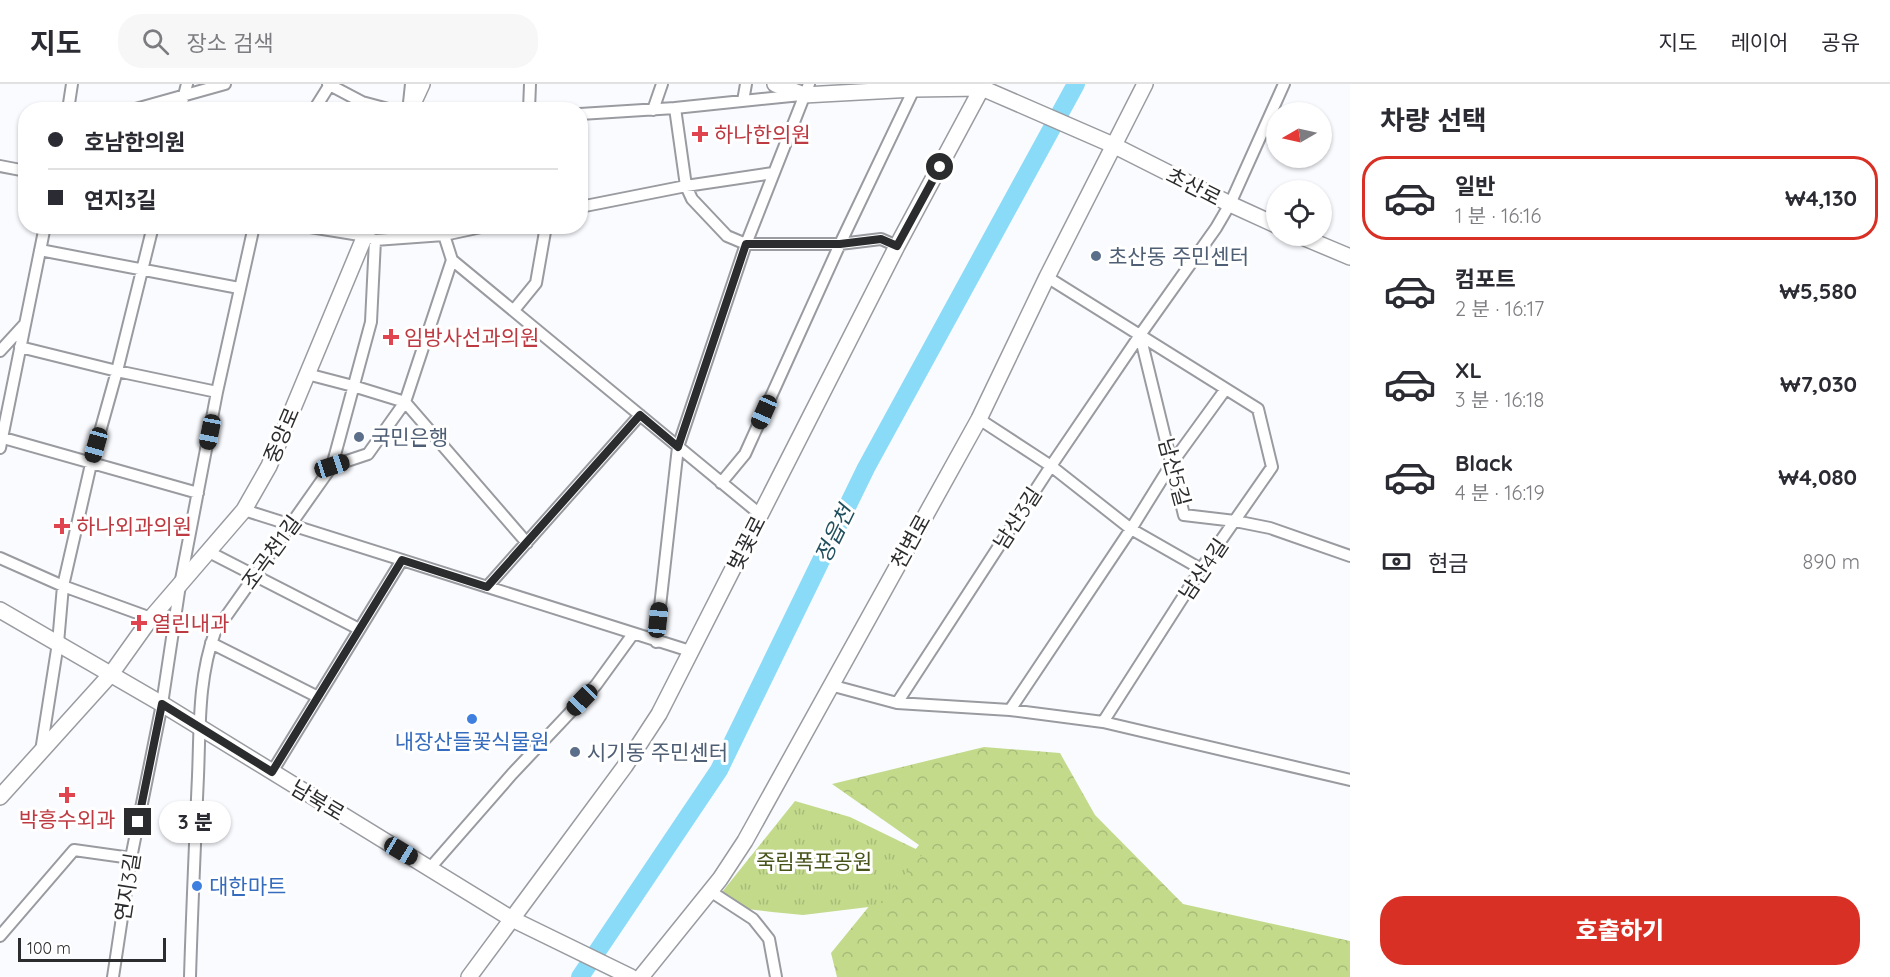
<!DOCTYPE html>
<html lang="ko">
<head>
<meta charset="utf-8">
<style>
  :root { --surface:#fff; --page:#f7f7f7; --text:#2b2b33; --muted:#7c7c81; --line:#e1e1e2; --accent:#d93025 }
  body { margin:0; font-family:Quicksand,"Noto Sans KR",sans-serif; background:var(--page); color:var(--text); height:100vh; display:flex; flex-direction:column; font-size:22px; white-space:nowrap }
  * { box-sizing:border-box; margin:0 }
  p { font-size:20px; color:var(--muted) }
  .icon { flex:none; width:33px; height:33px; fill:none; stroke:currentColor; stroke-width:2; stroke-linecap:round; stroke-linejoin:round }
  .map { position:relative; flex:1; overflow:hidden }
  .panel { display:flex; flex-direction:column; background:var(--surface); width:540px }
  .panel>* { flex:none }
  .top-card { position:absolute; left:18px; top:18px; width:570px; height:132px; border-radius:24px; box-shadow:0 2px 4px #0004; display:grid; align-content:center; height:132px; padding:0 30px; background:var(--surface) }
  .needle { width:39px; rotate:261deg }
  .fabs { position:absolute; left:1266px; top:18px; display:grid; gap:12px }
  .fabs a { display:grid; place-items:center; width:66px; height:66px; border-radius:50%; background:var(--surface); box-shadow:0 2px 4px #0004; font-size:30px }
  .scale { position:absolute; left:18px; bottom:15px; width:148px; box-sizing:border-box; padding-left:6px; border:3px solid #2b2c2e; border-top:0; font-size:16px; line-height:21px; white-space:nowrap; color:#2b2c2e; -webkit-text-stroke:4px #fff; paint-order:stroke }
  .end { position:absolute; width:27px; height:27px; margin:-14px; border:8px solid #2b2c2e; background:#fff; box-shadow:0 0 0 3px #fff }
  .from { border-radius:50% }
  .bubble { position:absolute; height:42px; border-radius:21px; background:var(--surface); box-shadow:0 2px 4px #0004; font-size:20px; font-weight:800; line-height:42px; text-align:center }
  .car { position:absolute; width:18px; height:36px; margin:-18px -9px; border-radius:8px; box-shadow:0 0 4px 2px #0007; background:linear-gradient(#222 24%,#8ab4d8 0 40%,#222 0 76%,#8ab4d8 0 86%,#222 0) }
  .top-card b { display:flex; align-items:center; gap:21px; height:57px; font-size:22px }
  .top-card b+b { border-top:2px solid var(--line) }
  .top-card i { width:15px; height:15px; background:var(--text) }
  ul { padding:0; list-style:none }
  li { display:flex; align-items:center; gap:18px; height:84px; margin:0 12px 9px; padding:0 18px; border:3px solid transparent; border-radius:24px }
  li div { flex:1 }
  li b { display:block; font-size:22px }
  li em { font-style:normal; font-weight:800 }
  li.active { border-color:var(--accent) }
  li>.icon { width:54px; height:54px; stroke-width:1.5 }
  h2 { padding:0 30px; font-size:27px; line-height:72px }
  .pay { display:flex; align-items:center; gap:15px; height:66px; padding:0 30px; font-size:22px }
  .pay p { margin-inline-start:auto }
  .action { display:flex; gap:12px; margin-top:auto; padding:12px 30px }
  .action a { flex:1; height:69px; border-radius:24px; background:var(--accent); color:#fff; font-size:24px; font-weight:800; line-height:69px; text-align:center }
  header { display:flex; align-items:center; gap:36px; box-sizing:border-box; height:84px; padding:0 30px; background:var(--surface); border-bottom:2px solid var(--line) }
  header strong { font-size:28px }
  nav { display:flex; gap:33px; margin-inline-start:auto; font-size:21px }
  .search { width:420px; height:54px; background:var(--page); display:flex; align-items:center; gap:15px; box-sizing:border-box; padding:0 21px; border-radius:24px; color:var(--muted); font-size:22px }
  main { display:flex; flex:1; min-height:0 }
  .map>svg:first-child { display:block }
</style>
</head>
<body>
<header>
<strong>지도</strong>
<div class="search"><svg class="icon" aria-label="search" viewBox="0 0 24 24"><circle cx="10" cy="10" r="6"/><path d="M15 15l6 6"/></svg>장소 검색</div>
<nav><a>지도</a><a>레이어</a><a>공유</a></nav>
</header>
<main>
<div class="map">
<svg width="1350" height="893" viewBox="0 0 1350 893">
  <defs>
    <pattern id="forest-crowns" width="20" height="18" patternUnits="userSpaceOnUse" patternTransform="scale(1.5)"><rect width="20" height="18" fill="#c3da8b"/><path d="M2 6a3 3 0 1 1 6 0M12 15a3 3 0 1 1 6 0" fill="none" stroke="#a8bb78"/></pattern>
    <pattern id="park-tufts" width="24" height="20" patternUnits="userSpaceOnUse" patternTransform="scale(1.5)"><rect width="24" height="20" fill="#c3da8b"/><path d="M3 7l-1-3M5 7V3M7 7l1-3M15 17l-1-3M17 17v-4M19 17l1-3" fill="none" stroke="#a8bb78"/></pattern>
  </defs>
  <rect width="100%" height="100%" fill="#fafbff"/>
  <path fill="url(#forest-crowns)" d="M984 663 1060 669 1095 731 1183 820 1350 857V893H837L831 869 919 761 832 700Z"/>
  <path fill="url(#park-tufts)" d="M795 717 850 733 924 769 877 822 803 831 772 828 747 825 722 808Z"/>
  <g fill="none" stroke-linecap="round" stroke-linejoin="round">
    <path stroke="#8adbf8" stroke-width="18" d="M580 893 719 686 866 384 1076 0"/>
    <g stroke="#999ba0" stroke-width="14">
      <path id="street" d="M328 0 362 18 392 26
        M743 17 746 0
        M409 19 411 0
        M675 24 686 102 692 115 727 152 746 160H840L881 155 897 162
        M68 26 72 0
        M132 26 225 0
        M180 26 187 0
        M314 26 329 2
        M529 26 530 0
        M653 26 662 0
        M580 30 675 24 801 11
        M0 82 26 87
        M580 123 686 102 773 89
        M304 142 366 152 375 156 444 151 486 142
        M444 151 452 176 761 431
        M40 166 239 204
        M1047 193 1258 325 1272 383 1201 485 1103 638
        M514 226 536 199 546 142
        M1140 251 1184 431 1235 437 1270 444 1350 472
        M20 263 117 287 217 308
        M0 267 24 241
        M307 290 353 302 405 318 527 459
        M979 335 1051 382 1131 445 1201 485
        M0 353 198 409
        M0 364 45 142
        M332 382 368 370 405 318 452 176
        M721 399 745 370 840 160 914 5
        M244 426 690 567
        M209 468 359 545
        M0 474 63 502 151 534
        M487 503 640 331
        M656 558 678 363 746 160 809 0
        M211 559 318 613
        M830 601 897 619 1010 626 1103 638 1350 696
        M897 619 1051 382 1140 251 1216 144 1230 120 1284 0
        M1010 626 1131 445 1172 379 1225 306
        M41 667 58 559 63 502 91 380 117 287 153 142
        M272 688 402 476
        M430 784 512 690 596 601 633 550
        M710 807 753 835 769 855 776 893
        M0 852 74 766 131 774
        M113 893 131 774 162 620 180 501 217 308 254 142
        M190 893C192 826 195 759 198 692 200 644 198 594 215 548L332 382 371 238 375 156"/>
    </g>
    <g stroke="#999ba0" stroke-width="18">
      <path id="secondary" d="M775 0 804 11 914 5 982 4 1113 61 1230 120 1276 141
        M410 26 422 0
        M1300 152 1350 173
        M0 526 162 620 512 835 631 893
        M0 713 111 590 151 534 244 426 269 382 369 142
        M469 893 625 682 659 630 897 162 984 0
        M641 893 720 795 745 757 979 335 1047 193 1145 0"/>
    </g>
    <use href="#street" stroke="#fff" stroke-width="10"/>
    <use href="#secondary" stroke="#fff" stroke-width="15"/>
  </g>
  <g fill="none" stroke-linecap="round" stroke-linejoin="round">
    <path stroke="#2b2c2e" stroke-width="8" d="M138 738 162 620 272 688 402 476 487 503 640 331 678 363 746 160H840L881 155 897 162 940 83"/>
  </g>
  <g fill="#e0444e" stroke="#fff" stroke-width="2">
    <path d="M697 41h6v6h6v6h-6v6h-6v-6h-6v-6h6z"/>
    <path d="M388 244h6v6h6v6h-6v6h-6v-6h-6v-6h6z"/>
    <path d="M59 433h6v6h6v6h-6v6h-6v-6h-6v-6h6z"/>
    <path d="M136 530h6v6h6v6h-6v6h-6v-6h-6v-6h6z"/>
    <path d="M64 702h6v6h6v6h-6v6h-6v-6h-6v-6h6z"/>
  </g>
  <g fill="#5c6f8a" stroke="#fff" stroke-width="2">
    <circle cx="1096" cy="172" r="6"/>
    <circle cx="359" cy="353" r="6"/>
    <circle cx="575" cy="668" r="6"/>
  </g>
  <g fill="#3f7fe0" stroke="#fff" stroke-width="2">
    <circle cx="472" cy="635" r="6"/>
    <circle cx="197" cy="802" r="6"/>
  </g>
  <g text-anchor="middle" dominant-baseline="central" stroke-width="6" stroke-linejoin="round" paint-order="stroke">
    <g font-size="21" fill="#be3a42" stroke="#fff" text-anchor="start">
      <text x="714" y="50">하나한의원</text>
      <text x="404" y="253">임방사선과의원</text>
      <text x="76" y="442">하나외과의원</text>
      <text x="152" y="539">열린내과</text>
      <text x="67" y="735" text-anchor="middle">박흥수외과</text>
    </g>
    <g font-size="21" fill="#2b2c2e" stroke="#fff">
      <text transform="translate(1194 102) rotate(27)">초산로</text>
      <text transform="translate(281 351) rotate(-67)">중앙로</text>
      <text transform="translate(1175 388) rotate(75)">남산5길</text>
      <text transform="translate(1017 434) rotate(-57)">남산3길</text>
      <text transform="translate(910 457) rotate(-61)">천변로</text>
      <text transform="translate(746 459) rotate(-63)">벚꽃로</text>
      <text transform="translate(271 468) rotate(-54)">조곡천1길</text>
      <text transform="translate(1203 485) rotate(-56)">남산4길</text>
      <text transform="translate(318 716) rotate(31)">남북로</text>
      <text transform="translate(127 803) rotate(-81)">연지3길</text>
    </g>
    <g font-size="21" fill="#4e5e75" stroke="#fff" text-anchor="start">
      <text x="1108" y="172">초산동 주민센터</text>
      <text x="371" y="353">국민은행</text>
      <text x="587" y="668">시기동 주민센터</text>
    </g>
    <g font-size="21" fill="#366cbe" stroke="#fff">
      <text x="472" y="657">내장산들꽃식물원</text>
      <text x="209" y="802" text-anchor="start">대한마트</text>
    </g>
    <g font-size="21" fill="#465419" stroke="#fff">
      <text x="814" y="777">죽림폭포공원</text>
    </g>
    <g font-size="22" font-style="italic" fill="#204f5e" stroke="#fff">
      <text transform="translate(834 450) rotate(-64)">정읍천</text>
    </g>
  </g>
</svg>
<div class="fabs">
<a><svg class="needle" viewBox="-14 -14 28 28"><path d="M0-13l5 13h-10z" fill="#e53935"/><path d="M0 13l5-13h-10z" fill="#7c7c81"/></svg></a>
<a><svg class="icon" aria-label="locate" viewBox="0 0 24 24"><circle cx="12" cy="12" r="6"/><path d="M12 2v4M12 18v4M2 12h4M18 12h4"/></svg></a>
</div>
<div class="scale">100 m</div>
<i class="end from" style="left:940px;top:83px"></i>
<i class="end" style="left:138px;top:738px"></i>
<div class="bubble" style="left:159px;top:717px;width:72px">3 분</div>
<i class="car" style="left:764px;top:328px;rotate:204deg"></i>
<i class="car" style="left:210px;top:348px;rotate:191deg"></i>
<i class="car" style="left:96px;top:361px;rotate:196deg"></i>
<i class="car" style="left:332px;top:382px;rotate:72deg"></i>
<i class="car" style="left:658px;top:536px;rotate:6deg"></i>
<i class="car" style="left:582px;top:616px;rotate:224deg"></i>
<i class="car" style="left:401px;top:767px;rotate:121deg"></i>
<div class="top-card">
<b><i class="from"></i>호남한의원</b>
<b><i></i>연지3길</b>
</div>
</div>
<section class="panel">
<h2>차량 선택</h2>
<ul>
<li class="active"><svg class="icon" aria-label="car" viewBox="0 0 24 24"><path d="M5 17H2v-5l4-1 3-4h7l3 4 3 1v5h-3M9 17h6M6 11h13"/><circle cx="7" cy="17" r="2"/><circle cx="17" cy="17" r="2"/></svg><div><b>일반</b><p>1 분 · 16:16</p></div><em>₩4,130</em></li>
<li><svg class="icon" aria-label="car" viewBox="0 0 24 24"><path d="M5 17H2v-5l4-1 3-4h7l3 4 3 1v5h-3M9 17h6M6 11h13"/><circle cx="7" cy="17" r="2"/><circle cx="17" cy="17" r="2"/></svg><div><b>컴포트</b><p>2 분 · 16:17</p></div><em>₩5,580</em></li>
<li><svg class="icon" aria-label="car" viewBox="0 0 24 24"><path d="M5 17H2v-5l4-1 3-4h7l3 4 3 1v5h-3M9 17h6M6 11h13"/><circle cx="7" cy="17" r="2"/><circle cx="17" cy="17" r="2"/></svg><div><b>XL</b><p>3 분 · 16:18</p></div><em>₩7,030</em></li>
<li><svg class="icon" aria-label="car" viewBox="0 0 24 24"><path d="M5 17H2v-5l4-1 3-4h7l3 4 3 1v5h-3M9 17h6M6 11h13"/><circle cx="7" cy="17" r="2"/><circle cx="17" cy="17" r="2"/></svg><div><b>Black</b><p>4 분 · 16:19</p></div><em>₩4,080</em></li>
</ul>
<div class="pay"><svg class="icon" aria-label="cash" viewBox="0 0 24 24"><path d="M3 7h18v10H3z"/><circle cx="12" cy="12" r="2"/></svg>현금<p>890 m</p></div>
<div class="action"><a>호출하기</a></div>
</section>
</main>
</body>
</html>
